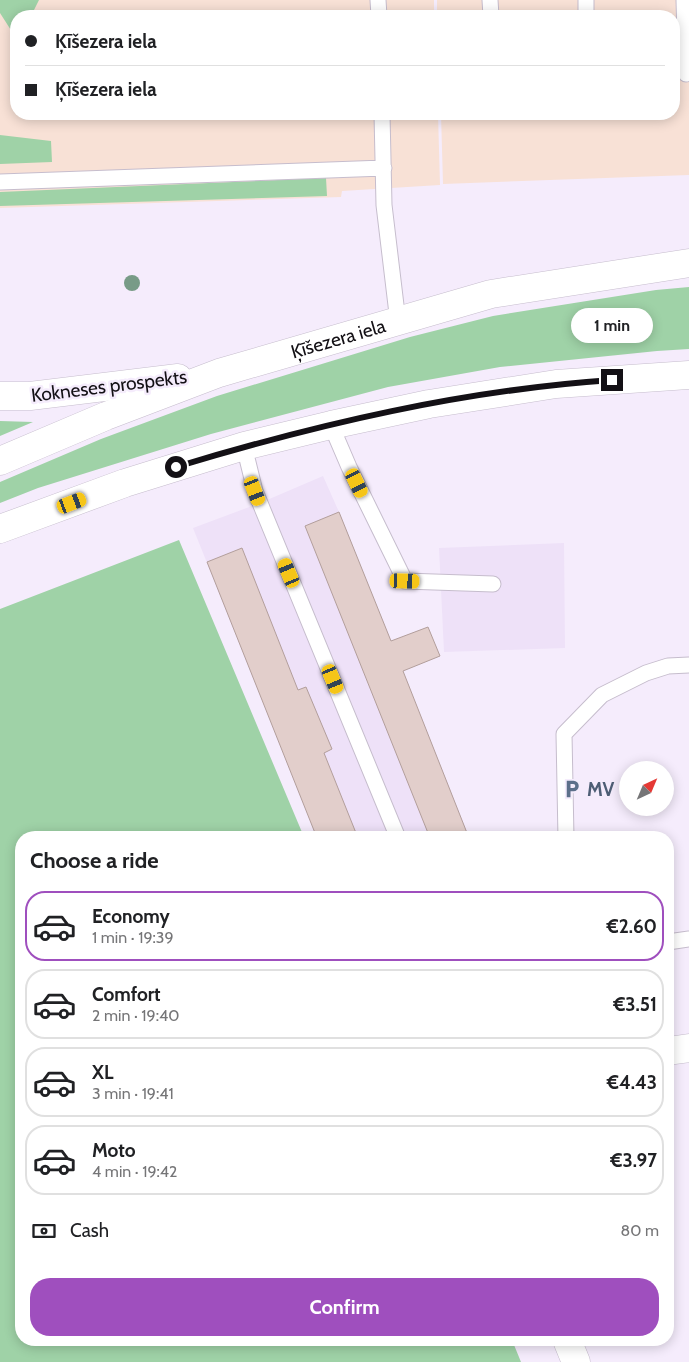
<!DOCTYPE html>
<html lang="en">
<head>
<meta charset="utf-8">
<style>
  :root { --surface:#fff; --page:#f2f2f2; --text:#202124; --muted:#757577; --line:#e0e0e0; --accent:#9f4fbe }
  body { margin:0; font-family:Cabin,sans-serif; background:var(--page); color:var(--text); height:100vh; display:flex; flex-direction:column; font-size:19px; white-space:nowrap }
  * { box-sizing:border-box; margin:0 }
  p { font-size:16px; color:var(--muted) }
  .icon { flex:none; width:28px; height:28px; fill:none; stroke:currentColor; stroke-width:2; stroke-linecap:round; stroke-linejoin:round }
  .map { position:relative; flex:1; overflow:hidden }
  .drawer { position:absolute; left:15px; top:831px; width:659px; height:515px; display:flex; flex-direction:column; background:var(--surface); border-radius:20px; box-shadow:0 2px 12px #0003 }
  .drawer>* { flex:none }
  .hud { position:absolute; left:10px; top:10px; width:670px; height:110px; border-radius:20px; box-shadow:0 2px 12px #0003; display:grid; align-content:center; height:110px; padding:0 15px; background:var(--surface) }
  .needle { width:32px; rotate:44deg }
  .fabs { position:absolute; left:619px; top:761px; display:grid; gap:10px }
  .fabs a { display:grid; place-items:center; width:55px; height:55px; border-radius:50%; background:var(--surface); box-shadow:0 2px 12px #0003; font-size:25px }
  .end { position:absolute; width:22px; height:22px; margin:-11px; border:6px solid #131015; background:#fff; box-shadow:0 0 0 2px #fff }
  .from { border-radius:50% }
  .bubble { position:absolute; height:35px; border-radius:18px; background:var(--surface); box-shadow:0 2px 12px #0003; font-size:16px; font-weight:700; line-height:35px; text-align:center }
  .car { position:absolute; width:15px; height:30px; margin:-15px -8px; border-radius:6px; box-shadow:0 0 4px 1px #0007; background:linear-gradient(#f5c518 24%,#345 0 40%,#f5c518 0 76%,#345 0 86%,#f5c518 0) }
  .hud b { display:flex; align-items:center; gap:18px; height:48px; font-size:19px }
  .hud b+b { border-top:1px solid var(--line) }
  .hud i { width:12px; height:12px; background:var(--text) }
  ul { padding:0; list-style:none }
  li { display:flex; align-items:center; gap:15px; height:70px; margin:0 10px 8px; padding:0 5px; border:2px solid var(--line); border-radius:20px }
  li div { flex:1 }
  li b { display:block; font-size:19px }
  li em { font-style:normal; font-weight:700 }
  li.active { border-color:var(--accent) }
  li>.icon { width:45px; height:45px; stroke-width:1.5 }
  h2 { padding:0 15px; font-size:22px; line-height:60px }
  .pay { display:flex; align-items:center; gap:12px; height:55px; padding:0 15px; font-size:19px }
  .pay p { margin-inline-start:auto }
  .cta { display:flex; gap:10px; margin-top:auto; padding:10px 15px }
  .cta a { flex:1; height:58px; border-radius:20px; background:var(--accent); color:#fff; font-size:20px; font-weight:700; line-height:58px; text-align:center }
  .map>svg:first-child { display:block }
</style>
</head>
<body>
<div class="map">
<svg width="689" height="1362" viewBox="0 0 689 1362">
  <rect width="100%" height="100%" fill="#f5ecfc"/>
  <path fill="#f8e1d6" d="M0 0H434V16H16V114H438L440 185 342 191 341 197 0 208Z
    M437 0H689V175L443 184 441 114H674V16H437Z"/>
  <path fill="#eee1f8" d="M323 476 339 512 469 837H317L193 528 260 503Z
    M564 543 565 648 444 652 439 548Z"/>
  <path fill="#9fd2a7" d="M0 0H39L31 16H16V38L0 13Z
    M0 135 51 141 52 162 0 164Z
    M326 178 327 196 0 206V192Z
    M689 287V349L657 351 500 367 388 387 211 434 38 488 0 503V482L101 439 217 396 410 337 493 316 656 290Z
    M0 421 33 422 0 436Z
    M179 540 304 837 21 838V1340H512L521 1362H0V609Z"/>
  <path fill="#e2cecb" stroke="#b29e9b" d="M339 512 391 641 428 627 440 656 403 671 469 838H430L305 526Z
    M242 548 298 690 306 687 332 749 324 753 358 838H317L207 562Z"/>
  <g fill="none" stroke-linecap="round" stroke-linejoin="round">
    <g stroke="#c6bdcd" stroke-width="17">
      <path id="lane" d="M378 0 379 16
        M490 0 491 16
        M586 0V16
        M684 0 686 74
        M382 114 384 205 398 322
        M0 182 384 168
        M331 425 349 467 405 581 493 584
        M244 446 255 491 260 503 398 838
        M566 838 564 734 602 695 646 673 668 666 689 665
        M668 942 689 939"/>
    </g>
    <g stroke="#c6bdcd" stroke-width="29">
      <path id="street" d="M668 1051 689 1048
        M567 1340 576 1362"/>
    </g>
    <g stroke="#c6bdcd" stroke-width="29">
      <g id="secondary">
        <path d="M0 396H30L178 378"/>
        <path id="s1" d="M0 461 106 416 219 373 491 294 689 263"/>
        <path d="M0 529 125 483 244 446 331 425 429 404 556 384 689 375"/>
      </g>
    </g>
    <use href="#lane" stroke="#fff" stroke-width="15"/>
    <use href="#street" stroke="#fff" stroke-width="28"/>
    <use href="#secondary" stroke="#fff" stroke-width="28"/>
  </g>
  <circle fill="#789b87" cx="132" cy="283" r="8"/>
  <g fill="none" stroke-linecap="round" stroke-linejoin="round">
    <path stroke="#131015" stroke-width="6" d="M176 467C318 424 464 390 612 380"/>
  </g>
  <defs>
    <g id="parking-bare" transform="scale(1.5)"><path d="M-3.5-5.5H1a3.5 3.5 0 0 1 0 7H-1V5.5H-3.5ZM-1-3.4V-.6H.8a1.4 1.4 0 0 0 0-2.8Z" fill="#5c6f8a" stroke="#f5ecfc" stroke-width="2.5" paint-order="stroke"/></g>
  </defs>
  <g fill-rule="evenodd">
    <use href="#parking-bare" x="572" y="789"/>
  </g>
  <g text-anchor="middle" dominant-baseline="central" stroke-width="5" stroke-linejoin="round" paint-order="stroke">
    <g font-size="19" fill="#131015" stroke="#f5ecfc">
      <text stroke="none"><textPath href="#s1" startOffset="360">Ķīšezera iela</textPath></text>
      <text transform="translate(109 386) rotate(-7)">Kokneses prospekts</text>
    </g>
    <g font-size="19" font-weight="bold" fill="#4e5e75" stroke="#f5ecfc" text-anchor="start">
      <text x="587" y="789">MV</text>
    </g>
  </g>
</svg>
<div class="fabs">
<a><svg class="needle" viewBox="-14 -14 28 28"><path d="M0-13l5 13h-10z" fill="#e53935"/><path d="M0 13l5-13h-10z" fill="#757577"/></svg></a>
</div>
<i class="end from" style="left:176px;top:467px"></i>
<i class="end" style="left:612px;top:380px"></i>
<div class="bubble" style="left:571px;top:308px;width:82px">1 min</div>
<i class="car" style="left:357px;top:483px;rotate:154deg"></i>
<i class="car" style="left:255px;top:491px;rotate:159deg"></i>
<i class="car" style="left:72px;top:503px;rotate:69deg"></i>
<i class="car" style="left:289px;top:573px;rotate:337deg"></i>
<i class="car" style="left:405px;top:581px;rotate:92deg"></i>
<i class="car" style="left:333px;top:679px;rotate:157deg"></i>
<div class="hud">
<b><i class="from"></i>Ķīšezera iela</b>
<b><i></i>Ķīšezera iela</b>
</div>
<section class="drawer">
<h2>Choose a ride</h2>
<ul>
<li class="active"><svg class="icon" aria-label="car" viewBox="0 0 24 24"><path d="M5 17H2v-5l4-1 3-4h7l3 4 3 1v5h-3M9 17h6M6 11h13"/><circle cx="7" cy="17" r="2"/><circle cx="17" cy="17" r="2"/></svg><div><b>Economy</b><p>1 min · 19:39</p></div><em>€2.60</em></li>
<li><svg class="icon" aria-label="car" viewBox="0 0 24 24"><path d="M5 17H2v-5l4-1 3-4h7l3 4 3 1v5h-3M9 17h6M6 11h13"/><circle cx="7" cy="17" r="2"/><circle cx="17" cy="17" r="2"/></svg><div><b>Comfort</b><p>2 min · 19:40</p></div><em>€3.51</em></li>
<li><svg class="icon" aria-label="car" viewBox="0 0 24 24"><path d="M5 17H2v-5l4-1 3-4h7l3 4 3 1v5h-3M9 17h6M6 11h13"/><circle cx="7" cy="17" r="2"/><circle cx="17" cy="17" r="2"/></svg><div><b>XL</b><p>3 min · 19:41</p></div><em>€4.43</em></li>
<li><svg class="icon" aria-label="car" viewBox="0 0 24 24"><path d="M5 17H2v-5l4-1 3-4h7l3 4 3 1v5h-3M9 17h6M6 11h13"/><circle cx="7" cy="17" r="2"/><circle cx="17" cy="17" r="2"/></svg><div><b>Moto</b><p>4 min · 19:42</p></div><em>€3.97</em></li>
</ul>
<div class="pay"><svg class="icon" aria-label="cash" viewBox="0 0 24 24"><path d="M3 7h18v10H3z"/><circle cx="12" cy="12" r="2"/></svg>Cash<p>80 m</p></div>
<div class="cta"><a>Confirm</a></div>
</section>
</div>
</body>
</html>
